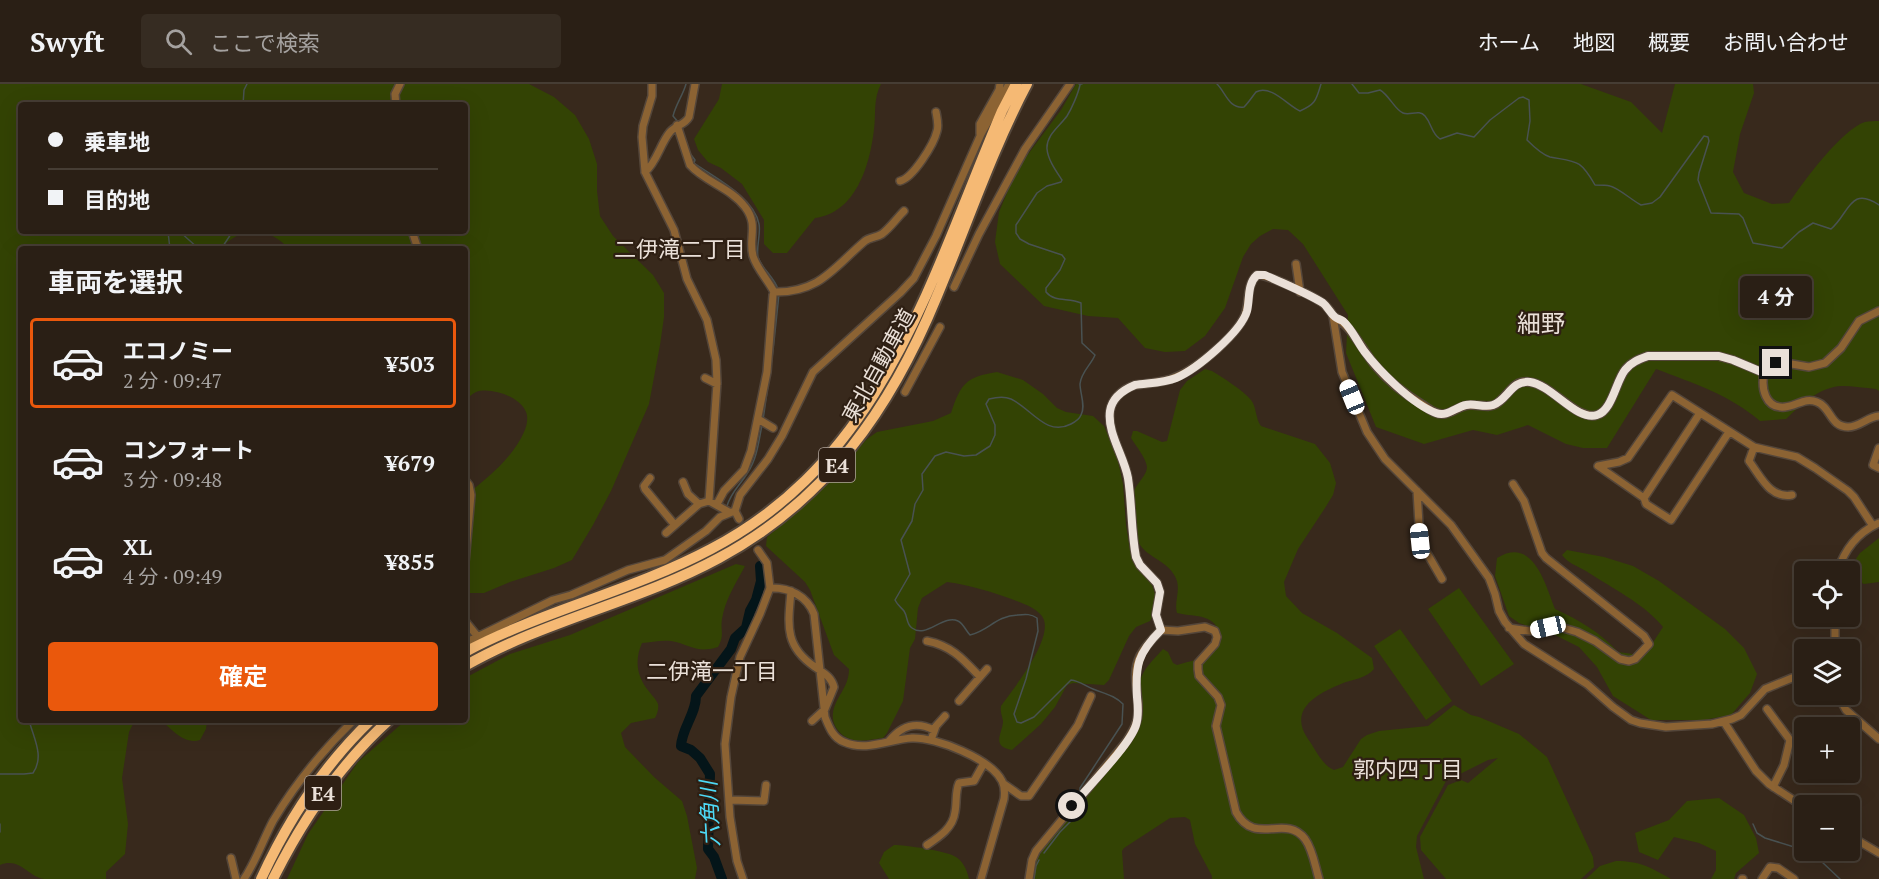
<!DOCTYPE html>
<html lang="ja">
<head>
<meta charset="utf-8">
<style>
  :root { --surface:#2a1f15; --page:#362c22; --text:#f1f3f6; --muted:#a5a2a0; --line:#463d34; --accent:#ea580c }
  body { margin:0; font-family:"PT Serif","Noto Sans JP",serif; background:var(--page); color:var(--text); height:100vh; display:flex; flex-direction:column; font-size:22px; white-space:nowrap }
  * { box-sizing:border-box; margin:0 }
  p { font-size:20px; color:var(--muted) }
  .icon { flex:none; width:33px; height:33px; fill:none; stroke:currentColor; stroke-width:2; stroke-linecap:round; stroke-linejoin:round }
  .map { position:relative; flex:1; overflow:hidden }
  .details { position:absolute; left:18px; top:162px; width:450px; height:477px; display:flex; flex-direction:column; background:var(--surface); border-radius:6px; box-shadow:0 6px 24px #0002,0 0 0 2px var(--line) }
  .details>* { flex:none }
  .top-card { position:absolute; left:18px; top:18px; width:450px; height:132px; border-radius:6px; box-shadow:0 6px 24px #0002,0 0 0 2px var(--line); display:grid; align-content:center; height:132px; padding:0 30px; background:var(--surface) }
  .buttons { position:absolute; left:1794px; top:477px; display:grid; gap:12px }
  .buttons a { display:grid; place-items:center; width:66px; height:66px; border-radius:6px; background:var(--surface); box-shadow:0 6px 24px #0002,0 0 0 2px var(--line); font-size:30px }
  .end { position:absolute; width:27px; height:27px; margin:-14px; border:8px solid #eae0d8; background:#111; box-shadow:0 0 0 3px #111 }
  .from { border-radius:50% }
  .bubble { position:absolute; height:42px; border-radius:6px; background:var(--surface); box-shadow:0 6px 24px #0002,0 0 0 2px var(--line); font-size:20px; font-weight:700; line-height:42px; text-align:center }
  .car { position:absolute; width:18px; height:36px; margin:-18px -9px; border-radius:8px; box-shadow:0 0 4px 2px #0007; background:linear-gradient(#fff 24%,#345 0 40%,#fff 0 76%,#345 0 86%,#fff 0) }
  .top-card b { display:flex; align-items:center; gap:21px; height:57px; font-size:22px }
  .top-card b+b { border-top:2px solid var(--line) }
  .top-card i { width:15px; height:15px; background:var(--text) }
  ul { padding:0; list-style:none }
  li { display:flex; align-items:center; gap:18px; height:90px; margin:0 12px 9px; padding:0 18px; border:3px solid transparent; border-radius:6px }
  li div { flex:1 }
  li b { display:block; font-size:22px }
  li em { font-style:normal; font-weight:700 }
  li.on { border-color:var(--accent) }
  li>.icon { width:54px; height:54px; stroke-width:1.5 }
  h2 { padding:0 30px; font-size:27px; line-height:72px }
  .button { display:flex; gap:12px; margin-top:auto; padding:12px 30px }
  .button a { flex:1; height:69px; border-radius:6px; background:var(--accent); color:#fff; font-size:24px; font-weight:700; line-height:69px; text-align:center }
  header { display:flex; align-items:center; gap:36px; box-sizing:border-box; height:84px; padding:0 30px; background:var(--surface); border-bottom:2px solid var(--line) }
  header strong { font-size:28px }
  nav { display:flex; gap:33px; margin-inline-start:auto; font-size:21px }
  .search { width:420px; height:54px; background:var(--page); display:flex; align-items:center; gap:15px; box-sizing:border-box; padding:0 21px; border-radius:6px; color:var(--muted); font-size:22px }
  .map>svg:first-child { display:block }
</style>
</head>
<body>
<header>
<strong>Swyft</strong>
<div class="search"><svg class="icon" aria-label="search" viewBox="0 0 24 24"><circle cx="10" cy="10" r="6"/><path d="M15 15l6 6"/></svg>ここで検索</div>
<nav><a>ホーム</a><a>地図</a><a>概要</a><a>お問い合わせ</a></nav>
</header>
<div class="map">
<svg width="1879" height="795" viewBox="0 0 1879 795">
  <rect width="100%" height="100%" fill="#38291c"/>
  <path fill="#334304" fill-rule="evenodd" d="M0 0H529L554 13 575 31 589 55 597 80V107L600 132 613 152 653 191 664 209V233L660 261 649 320 611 407 593 441 572 476 554 484 510 498 484 509H465V412C487 394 512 375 524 348 527 342 529 332 525 326 518 312 490 303 476 308 472 310 468 314 465 316V165H289C277 151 257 143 239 151 232 154 225 160 219 165H21V636H135L129 648 122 694 128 740 125 770 106 788V795C86 795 64 795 44 795 28 793 20 773 0 781ZM21 21H465V147H21Z
    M722 0H881C873 15 876 30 874 45 870 81 856 129 815 134L787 169H773L764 160V136L742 100 721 84 708 78 698 66 694 55 719 15Z
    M1076 0H1581L1631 18 1662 49 1675 0H1753L1754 9 1740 50 1733 88 1744 109 1772 120 1789 119C1803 98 1842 45 1865 38 1869 37 1875 37 1879 37V307L1876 305C1865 304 1853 302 1842 302 1819 303 1802 320 1786 335L1760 337C1730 311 1693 299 1656 285L1607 364H1583L1566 360 1528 341 1497 351 1473 346 1424 360 1376 343 1346 269 1348 231 1303 160 1288 146 1273 145 1260 152 1251 160 1243 173 1225 224 1205 252 1185 267 1165 268 1145 264 1118 234 1088 232 1044 222 1000 180 995 158 999 128 1017 85 1061 26Z
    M1205 285 1212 287C1223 294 1243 306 1251 316 1257 324 1255 334 1261 342L1315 360 1330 379 1336 399 1333 411 1325 424 1298 465 1284 498 1286 512 1302 529 1337 549 1372 574 1374 585C1366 595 1352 595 1341 600 1316 610 1288 626 1308 655 1316 666 1322 681 1334 686L1343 683 1361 655 1367 651 1379 647 1428 642 1454 621 1471 631 1479 633 1519 650 1547 673 1593 773 1594 783 1581 795H1446L1421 766 1420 753 1448 701 1461 696 1468 699 1498 674 1488 676 1446 697 1417 752 1416 763 1424 795H1212V792L1195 760 1190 736 1185 733 1170 734 1124 764 1122 767 1124 795H1032C1034 756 1107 692 1132 656 1139 646 1143 634 1142 621 1142 614 1139 606 1140 599 1141 587 1155 574 1163 565L1168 568 1173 579 1177 581C1196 575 1214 575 1222 554 1214 528 1198 534 1177 529 1174 519 1180 508 1177 497 1170 475 1142 474 1137 454 1134 444 1131 416 1134 407 1137 399 1147 391 1147 383 1146 374 1136 362 1131 354L1133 347H1137L1162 358 1167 357 1180 306 1187 297Z
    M997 288 1023 296 1043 310 1057 324 1066 328 1093 332 1104 342 1117 372 1123 400 1126 441 1131 472 1140 487 1152 501 1155 510 1153 532 1150 537 1136 543 1129 552 1109 596 1104 601 1073 599 1067 601 1055 623 1041 640 1012 666C990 662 1003 649 1003 637 1002 631 1000 628 1001 622 1014 604 1051 558 1044 536 1040 525 1024 520 1014 516 992 508 970 501 947 498L922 514 918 524 915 555 910 564 903 617 887 649 883 654C874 655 863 658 854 656 842 654 831 642 833 629 835 613 849 604 849 585L834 571 810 506 805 498 766 462 767 453 799 427 838 388 867 355 877 348 933 337 951 329C961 299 966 293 997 288Z
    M1879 454V498L1864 500 1851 493V482L1860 469Z
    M1567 466 1604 473 1633 482 1659 497 1725 545 1744 564 1757 590 1750 609 1731 631 1703 636H1651L1613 612 1597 583 1579 563 1555 551 1544 543H1531L1519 539 1509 532 1495 492 1497 474C1533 452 1545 499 1555 525 1579 536 1600 548 1618 568L1640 571 1650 563 1663 543C1645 520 1610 503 1586 487 1577 482 1568 479 1562 471Z
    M736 480 745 482C736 499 725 516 722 535 720 547 725 550 718 563 698 569 694 563 676 558 666 555 652 558 642 559 635 575 636 590 647 605 650 609 656 615 658 620 659 625 657 630 655 634L631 639 621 649 625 663 654 693 682 717 687 732 697 784 695 795H287L308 750 358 678 406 636H465V594L510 570 570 551Z
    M1459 504 1514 580 1481 602 1428 525Z
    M1400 545 1452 617 1426 636 1374 562Z
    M160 636H207L206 645 200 656C184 661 172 645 160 636Z
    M1719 714 1744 731 1756 754 1759 769 1736 789 1734 795H1711L1716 786V767L1699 759 1674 753 1658 776 1639 768 1635 749 1669 736 1687 717Z
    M894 761C905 761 946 767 954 772 963 776 967 786 969 795H889L879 779 884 768Z
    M1616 777C1640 777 1650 783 1671 795H1586L1600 782Z"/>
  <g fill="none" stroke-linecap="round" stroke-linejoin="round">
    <path stroke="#495252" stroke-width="1.5" d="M1079 0H1082
      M1217 0C1226 9 1229 25 1244 23 1249 18 1252 13 1256 8 1271 0 1288 22 1300 27 1316 20 1316 16 1321 0
      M1352 0 1359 9H1368L1380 6C1389 11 1395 26 1403 29 1410 32 1419 25 1425 32 1432 40 1431 49 1440 55L1457 49 1474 53 1490 36 1519 14 1523 13 1529 16 1530 37 1527 56C1532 61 1543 71 1550 73 1577 78 1580 75 1595 101 1600 101 1606 101 1610 102 1617 103 1633 117 1641 121L1652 119 1660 113 1704 52 1708 53 1709 57 1699 89 1698 96 1711 129 1739 130 1743 134 1753 159 1782 164 1799 148 1813 139 1831 145C1849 130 1850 101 1879 121
      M1080 1C1078 10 1072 24 1067 32 1060 42 1046 51 1047 65 1048 76 1056 87 1062 96L1061 98 1047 102 1037 109 1016 141V149L1020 155 1029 160 1062 171 1065 175 1060 186 1046 204V208C1055 219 1069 213 1081 219L1082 259 1095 271C1091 281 1081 288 1080 300 1080 309 1086 323 1081 331 1079 336 1075 338 1071 340 1046 353 1032 325 1011 315 1004 312 997 313 989 315L986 320 995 341V351L990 362 976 371 964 372 946 368 935 372 922 390 923 406 915 420 912 437 901 456 910 490 895 516C898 522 901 523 904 527 908 533 906 540 912 544 926 555 943 530 958 537 963 539 966 547 970 551 990 546 995 532 1018 531 1026 530 1031 530 1037 534L1038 547 1026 595 1014 630 1017 638 1021 639 1034 633 1071 596C1080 597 1085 602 1093 605 1105 610 1114 611 1123 620L1122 640 1080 704V709
      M243 21 244 6 247 0
      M679 39 673 32C676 20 683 11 686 0
      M682 43 684 53
      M689 68 695 76 694 79C715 94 754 113 759 140 761 150 756 163 758 173 762 185 774 193 778 205
      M179 147 199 165
      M170 165 168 148 173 147
      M221 165 233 147
      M763 336 773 267 779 210
      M727 422C731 408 741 400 748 388 757 375 759 356 762 341
      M0 690H24L33 689C45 672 33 653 29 636
      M0 740V748
      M1753 740 1757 749 1765 754 1807 767 1821 777 1840 795
      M1044 769 1060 748 1081 727 1084 715
      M1034 795 1036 782 1039 776"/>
    <path stroke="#041519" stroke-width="10" d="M722 795 714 773 708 765 710 690 700 674 691 666 681 662C682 644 696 630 696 612L731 565 735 554 746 544 750 527 756 516 761 497 760 482"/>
    <g stroke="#54463a" stroke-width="10">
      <path id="minor" d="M652 0V12L643 42 642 53 645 88 674 146 687 195 707 236 716 276 717 299 709 417 729 428
        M396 21 395 10 400 0
        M677 41 690 81C705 98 731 104 745 123 759 141 748 154 753 172 757 185 768 196 774 208L773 211 767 288 751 367 744 386 724 407 717 420
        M980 50V40L999 6 1000 0
        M645 88C657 78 660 60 670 48 676 41 685 41 689 33L695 0
        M900 97C913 94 934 60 937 47 939 41 937 34 936 28
        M412 147 418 165
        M1296 180 1300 208
        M954 203 979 150 1025 65 1070 0
        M774 208C820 209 834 183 865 157 870 153 876 154 882 150 890 144 897 134 904 127
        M1879 227 1859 237 1841 264 1825 279 1809 283 1780 278 1771 282 1764 289C1761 304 1765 325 1785 323 1797 322 1805 313 1817 318 1831 323 1830 343 1848 343 1860 343 1867 333 1879 332
        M1333 232C1352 242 1361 264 1374 280 1387 296 1406 311 1423 321 1429 325 1436 331 1444 330 1453 329 1460 321 1470 321 1479 320 1488 325 1496 320 1509 312 1512 296 1529 298 1552 300 1576 337 1597 331 1612 327 1616 297 1625 286 1631 278 1640 275 1648 272H1718L1733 276 1764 289
        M705 294 717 300
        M905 308 940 243
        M758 335 773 344
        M1729 348 1671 436 1646 420 1644 414 1598 382 1619 378 1628 374 1672 311 1754 363 1797 373 1815 384 1848 407 1854 413 1873 442
        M1754 363 1749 377C1761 393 1770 415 1792 411
        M1879 364 1873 381 1879 384
        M650 394 644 402 645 405 674 440
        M465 396 469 401 471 411 465 478
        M683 398 688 410 699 420
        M1417 407 1420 457 1442 495
        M1644 414 1700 329
        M739 435 735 427 740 411 768 375 782 352 813 288 900 209 914 194 936 152 981 50 1009 0
        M666 449 699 420 709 417
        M1837 488C1845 465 1857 449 1879 439
        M770 504C789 503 807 512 814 530L825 633C829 643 833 654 844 658 866 668 890 655 912 654 936 653 991 675 1002 697 1005 703 1005 708 1004 715L981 795
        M791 507C788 541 784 562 815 583 823 589 831 592 834 603L825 625 812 637
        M465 537 478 553
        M1509 544 1530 547 1548 543H1560L1577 548 1595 557 1620 575 1629 577 1635 575 1649 560 1644 552 1546 474 1542 469 1524 417 1513 400
        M1161 546 1178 547 1205 543 1215 547 1217 553 1215 560 1198 579V585L1199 592 1218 613 1221 621 1216 642 1236 728C1255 763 1285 729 1305 755 1313 766 1315 782 1319 795
        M927 557C952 562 963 575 980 593
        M465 559 553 516 571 511 628 486 665 476 706 447 720 433 732 428
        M1835 566V532
        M1837 610 1846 626 1879 655
        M959 617 987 585
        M1767 625 1790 656 1784 681 1773 703
        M1724 638 1756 687 1769 700 1804 723
        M931 656 936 642 945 632
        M889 657C902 641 916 637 934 646
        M1004 700 1021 712H1029L1078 641 1091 612
        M730 716 764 717 766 701
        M1850 752 1879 769
        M927 761C939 753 953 744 955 728 957 718 955 708 959 699L974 697 984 679
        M231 774 236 795
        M244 795C256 777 263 756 273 737 295 700 323 666 354 636
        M743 795 737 777 730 733 725 660 731 613 740 573 760 530 770 504 767 479 758 466
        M1029 795 1032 776 1036 767 1126 658C1132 648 1138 640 1138 628 1139 609 1131 590 1140 572 1145 562 1153 554 1161 546L1156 531 1160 508 1157 499 1140 481 1136 473C1131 447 1132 420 1128 394 1124 372 1107 349 1110 327 1112 314 1123 305 1135 301 1148 299 1164 299 1176 293 1197 285 1237 251 1245 231 1250 218 1246 201 1257 191 1268 190 1315 213 1324 220 1328 224 1331 227 1333 232L1342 288 1367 348 1385 375 1451 441 1489 494 1495 510 1499 527 1505 538 1524 560 1587 600 1613 623 1631 636 1640 639 1666 643 1712 640 1732 635 1741 631 1765 605 1792 594 1804 593
        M1742 795H1743
        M1762 795 1770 783 1778 784 1794 795"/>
    </g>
    <g stroke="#54463a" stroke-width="14">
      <path id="highway" d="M465 568C544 526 632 507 711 465 885 374 931 193 1002 27L1016 0
        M465 582C545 536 638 518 719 474 827 416 891 324 937 212 967 141 991 68 1027 0
        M261 795C288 736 324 681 371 636
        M273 795C303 735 339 681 389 636"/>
    </g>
    <use href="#minor" stroke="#8c6333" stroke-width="7"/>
    <use href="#highway" stroke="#f5b974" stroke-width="10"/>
  </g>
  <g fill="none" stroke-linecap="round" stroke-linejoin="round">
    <path stroke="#eae0d8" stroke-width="8" d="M1072 722C1087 704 1130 661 1136 641 1139 632 1138 622 1137 613 1135 581 1138 569 1161 546L1156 531 1160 508 1157 499 1140 481 1136 473C1131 447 1132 420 1128 394 1124 372 1107 349 1110 327 1112 314 1123 306 1135 301 1148 299 1164 299 1176 294 1197 285 1241 248 1247 227 1250 215 1247 200 1257 191H1265C1284 200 1305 208 1323 219 1328 223 1330 229 1335 233 1337 235 1340 235 1343 237 1351 244 1357 257 1364 267 1379 287 1412 320 1436 329 1447 333 1456 323 1466 321 1475 319 1484 324 1493 321 1508 316 1511 296 1530 298 1552 301 1577 338 1597 331 1612 327 1616 297 1625 286 1631 278 1640 275 1648 272H1719L1733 276 1764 289 1776 279"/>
  </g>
  <g text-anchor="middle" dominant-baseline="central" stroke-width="4.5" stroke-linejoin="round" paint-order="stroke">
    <g fill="#2e1f13" stroke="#b2a69d" stroke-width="1.5">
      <rect x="819" y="364" width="36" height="34" rx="4.5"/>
      <rect x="305" y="692" width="36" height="34" rx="4.5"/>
    </g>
    <g font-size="20" font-weight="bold" fill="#eae0d8">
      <text x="837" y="381">E4</text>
      <text x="323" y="709">E4</text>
    </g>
    <g font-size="21" fill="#eae0d8" stroke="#2e1f13">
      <text transform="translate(878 281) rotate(-61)">東北自動車道</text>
    </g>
    <g font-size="22" fill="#eae0d8" stroke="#2e1f13">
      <text x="680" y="164">二伊滝二丁目</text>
      <text x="712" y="586">二伊滝一丁目</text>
      <text x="1408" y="684">郭内四丁目</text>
    </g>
    <g font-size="22" font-style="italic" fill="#4dd9f6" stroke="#2e1f13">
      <text transform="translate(709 730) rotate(-93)">六角川</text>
    </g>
    <g font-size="24" fill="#eae0d8" stroke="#2e1f13">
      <text x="1541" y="239">細野</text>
    </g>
  </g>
</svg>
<div class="buttons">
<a><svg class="icon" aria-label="locate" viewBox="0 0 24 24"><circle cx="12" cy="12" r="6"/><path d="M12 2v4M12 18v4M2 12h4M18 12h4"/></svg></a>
<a><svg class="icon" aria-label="layers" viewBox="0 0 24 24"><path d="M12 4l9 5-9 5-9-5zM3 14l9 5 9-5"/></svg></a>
<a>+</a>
<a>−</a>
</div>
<i class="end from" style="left:1072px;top:722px"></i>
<i class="end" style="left:1776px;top:279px"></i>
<div class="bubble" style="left:1740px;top:192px;width:72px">4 分</div>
<i class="car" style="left:1352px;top:313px;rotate:338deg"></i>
<i class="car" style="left:1420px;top:457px;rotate:354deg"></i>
<i class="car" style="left:1548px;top:543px;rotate:257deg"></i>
<div class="top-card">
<b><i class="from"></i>乗車地</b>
<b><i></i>目的地</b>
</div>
<section class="details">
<h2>車両を選択</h2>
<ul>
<li class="on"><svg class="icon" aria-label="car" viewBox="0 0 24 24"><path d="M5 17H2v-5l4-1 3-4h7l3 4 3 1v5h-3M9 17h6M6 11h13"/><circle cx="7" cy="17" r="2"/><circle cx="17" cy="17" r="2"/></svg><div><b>エコノミー</b><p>2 分 · 09:47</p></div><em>¥503</em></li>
<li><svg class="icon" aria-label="car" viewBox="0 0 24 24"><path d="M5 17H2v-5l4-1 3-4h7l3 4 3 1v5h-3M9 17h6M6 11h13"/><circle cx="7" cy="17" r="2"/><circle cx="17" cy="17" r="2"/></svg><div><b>コンフォート</b><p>3 分 · 09:48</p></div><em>¥679</em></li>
<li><svg class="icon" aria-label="car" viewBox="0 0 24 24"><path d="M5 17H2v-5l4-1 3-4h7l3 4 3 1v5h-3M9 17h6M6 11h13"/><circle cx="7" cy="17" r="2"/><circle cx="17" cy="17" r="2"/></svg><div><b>XL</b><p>4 分 · 09:49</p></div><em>¥855</em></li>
</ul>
<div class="button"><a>確定</a></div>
</section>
</div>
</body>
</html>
